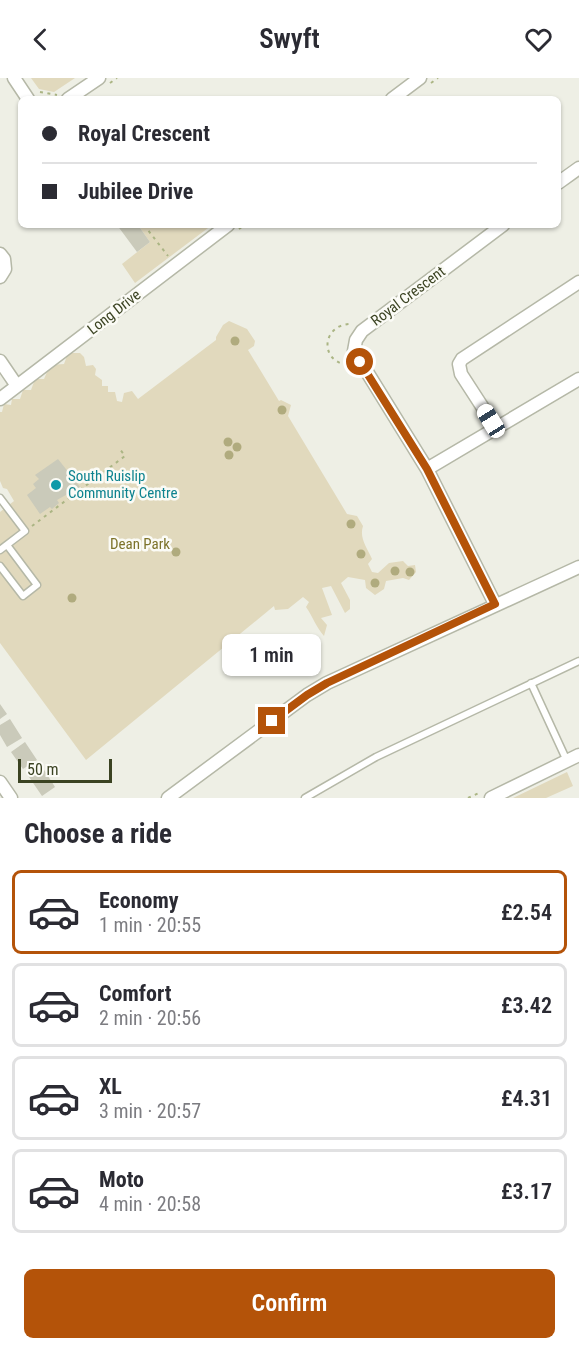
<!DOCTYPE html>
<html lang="en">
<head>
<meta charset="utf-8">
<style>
  :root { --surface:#fff; --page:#f7f7f7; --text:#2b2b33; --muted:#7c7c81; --line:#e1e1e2; --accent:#b45309 }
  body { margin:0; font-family:"Roboto Condensed",sans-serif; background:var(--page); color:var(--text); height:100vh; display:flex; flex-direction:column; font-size:22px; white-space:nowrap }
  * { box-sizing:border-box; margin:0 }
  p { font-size:20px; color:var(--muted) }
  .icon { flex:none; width:33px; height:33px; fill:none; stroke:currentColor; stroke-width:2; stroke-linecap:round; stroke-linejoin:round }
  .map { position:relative; height:720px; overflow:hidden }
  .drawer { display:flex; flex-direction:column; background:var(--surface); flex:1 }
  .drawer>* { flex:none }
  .hud { position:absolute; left:18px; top:18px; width:543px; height:132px; border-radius:9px; box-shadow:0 2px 4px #0004; display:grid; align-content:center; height:132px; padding:0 24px; background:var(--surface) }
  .scale { position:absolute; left:18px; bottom:15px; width:94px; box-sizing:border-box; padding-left:6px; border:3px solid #3b4322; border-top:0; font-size:16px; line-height:21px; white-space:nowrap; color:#3b4322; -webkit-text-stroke:4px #fbfbf6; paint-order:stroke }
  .end { position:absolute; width:27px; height:27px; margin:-14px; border:8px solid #b45309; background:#fff; box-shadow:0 0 0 3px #fff }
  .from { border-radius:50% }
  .bubble { position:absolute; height:42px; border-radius:9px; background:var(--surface); box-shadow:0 2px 4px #0004; font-size:20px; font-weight:600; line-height:42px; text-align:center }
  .car { position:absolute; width:18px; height:36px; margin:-18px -9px; border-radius:8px; box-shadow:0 0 4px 2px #0007; background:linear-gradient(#fff 24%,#345 0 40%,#fff 0 76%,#345 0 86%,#fff 0) }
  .hud b { display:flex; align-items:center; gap:21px; height:57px; font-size:22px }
  .hud b+b { border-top:2px solid var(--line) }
  .hud i { width:15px; height:15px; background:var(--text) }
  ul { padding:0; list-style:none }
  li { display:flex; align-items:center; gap:18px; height:84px; margin:0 12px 9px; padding:0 12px; border:3px solid var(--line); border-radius:9px }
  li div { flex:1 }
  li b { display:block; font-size:22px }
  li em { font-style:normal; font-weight:600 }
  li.on { border-color:var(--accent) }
  li>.icon { width:54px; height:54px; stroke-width:1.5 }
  h2 { padding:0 24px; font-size:27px; line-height:72px }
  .cta { display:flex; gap:12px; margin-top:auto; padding:12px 24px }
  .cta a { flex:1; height:69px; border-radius:9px; background:var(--accent); color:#fff; font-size:24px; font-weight:600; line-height:69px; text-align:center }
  header { display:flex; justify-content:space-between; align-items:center; height:78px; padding:0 24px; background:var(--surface); font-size:27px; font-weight:600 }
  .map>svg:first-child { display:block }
</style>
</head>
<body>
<header><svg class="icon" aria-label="back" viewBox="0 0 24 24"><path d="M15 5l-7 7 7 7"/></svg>Swyft<svg class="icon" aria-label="heart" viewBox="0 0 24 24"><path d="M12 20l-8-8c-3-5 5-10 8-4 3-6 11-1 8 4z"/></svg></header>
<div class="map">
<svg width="579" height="720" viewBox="0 0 579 720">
  <rect width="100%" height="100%" fill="#eeefe5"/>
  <path fill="#e1d9bd" d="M31 0H75L54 14 39 11Z
    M138 147H212L135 205 122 186 150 164Z
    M229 243 247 251 255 263 254 268 248 272 279 323 281 322 291 327 288 338 347 436 357 438 363 448C359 460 367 470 372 481L368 486 372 494 378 495 389 485 403 483 408 488 415 487 416 494 409 502 403 500 386 503 384 511 375 517 366 510 365 502 348 499 341 505 350 522V531L345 535 331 508 322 510 332 537 321 540 327 547 324 558C316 549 313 539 306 529L309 524 303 519 288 531 275 532 274 528 86 682 0 565V434L14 423 7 411 3 410 0 403V334H2L4 326 11 327 12 321H20L23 312H31L35 301H44L50 287 64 286 68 275H80L84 279 86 288 93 287 96 291 95 297 102 302V308H108V314H115L117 323 122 324 124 315 132 313 138 321 216 262V259L223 247Z
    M567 694 573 708 546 720H513Z"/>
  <path fill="#cacaba" d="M117 147H138L150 164 137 174Z
    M58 381 80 409 57 422 59 425 52 431 50 429 40 436 27 417 36 410 33 406 39 401 35 397Z
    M0 626 7 636 0 641Z
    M10 641 22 660 7 669 0 657V647Z
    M25 664 37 682 23 691 11 674Z
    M41 687 55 709 42 718 27 696Z"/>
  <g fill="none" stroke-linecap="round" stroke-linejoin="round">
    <g stroke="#b5b8a7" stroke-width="9">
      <path id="lane" d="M0 420 25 453 0 472
        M0 488 23 518 37 507 7 467
        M531 605 567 683
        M305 720 376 679 579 583"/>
    </g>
    <g stroke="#b5b8a7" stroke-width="15">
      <path id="street" d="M14 0 28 21
        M68 21 99 0
        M392 21 420 0
        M558 105 579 90
        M0 176 4 181 5 191 0 199
        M0 283 17 308
        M0 321 228 147
        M496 350 461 296 459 286 462 281 579 204
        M427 391 579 301
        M495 526 427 391 354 273 356 262 362 253 503 147
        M0 704 11 720
        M168 720 307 617 327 605 579 489
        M491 720 579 677"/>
    </g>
    <path stroke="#abb584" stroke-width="2" stroke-dasharray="3 4.5" stroke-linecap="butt" d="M110 5 117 0
      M431 5 438 0
      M40 14 57 17
      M144 147 168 178
      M139 149 141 147
      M239 151 244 147
      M347 287C318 282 323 246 351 246
      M32 448 125 378 119 370
      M468 720 481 714"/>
    <use href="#lane" stroke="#fff" stroke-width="6"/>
    <use href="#street" stroke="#fff" stroke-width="12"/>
  </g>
  <g fill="#b0ab7e">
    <circle cx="235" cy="263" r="4.5"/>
    <circle cx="282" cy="332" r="4.5"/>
    <circle cx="228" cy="364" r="4.5"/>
    <circle cx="237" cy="369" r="4.5"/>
    <circle cx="229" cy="377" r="4.5"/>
    <circle cx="351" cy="446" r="4.5"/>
    <circle cx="176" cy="474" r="4.5"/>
    <circle cx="361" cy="476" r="4.5"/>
    <circle cx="395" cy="493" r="4.5"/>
    <circle cx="410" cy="494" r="4.5"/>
    <circle cx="375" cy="505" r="4.5"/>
    <circle cx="72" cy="520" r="4.5"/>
  </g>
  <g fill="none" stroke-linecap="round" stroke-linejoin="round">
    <path stroke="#b45309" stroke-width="8" d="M272 643 307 617 327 605 495 526 427 391 360 284"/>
  </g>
  <circle fill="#0f9aa8" stroke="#fbfbf6" stroke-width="2" cx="56" cy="407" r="6"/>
  <g text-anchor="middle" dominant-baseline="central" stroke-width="5" stroke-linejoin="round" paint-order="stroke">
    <g font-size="15" fill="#3b4322" stroke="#fbfbf6">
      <text transform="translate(408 218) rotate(-37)">Royal Crescent</text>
      <text transform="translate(114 234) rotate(-38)">Long Drive</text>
    </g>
    <g font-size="15" fill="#0d838f" stroke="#fbfbf6" text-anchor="start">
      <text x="68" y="398">South Ruislip<tspan x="68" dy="17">Community Centre</tspan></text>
    </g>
    <g font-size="15" fill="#7d732a" stroke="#fbfbf6">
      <text x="140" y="466">Dean Park</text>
    </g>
  </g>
</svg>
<div class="scale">50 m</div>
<i class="end from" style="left:360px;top:284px"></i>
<i class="end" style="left:272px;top:643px"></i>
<div class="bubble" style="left:222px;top:556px;width:99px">1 min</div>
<i class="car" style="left:491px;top:343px;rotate:328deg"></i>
<div class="hud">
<b><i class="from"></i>Royal Crescent</b>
<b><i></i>Jubilee Drive</b>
</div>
</div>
<section class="drawer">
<h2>Choose a ride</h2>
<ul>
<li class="on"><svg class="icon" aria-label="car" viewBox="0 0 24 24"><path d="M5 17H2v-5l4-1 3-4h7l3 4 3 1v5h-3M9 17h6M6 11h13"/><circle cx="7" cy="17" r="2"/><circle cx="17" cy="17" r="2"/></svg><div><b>Economy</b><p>1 min · 20:55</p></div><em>£2.54</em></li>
<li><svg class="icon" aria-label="car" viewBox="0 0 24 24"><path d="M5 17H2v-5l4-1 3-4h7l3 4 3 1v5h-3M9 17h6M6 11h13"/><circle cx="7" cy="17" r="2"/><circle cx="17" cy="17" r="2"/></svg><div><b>Comfort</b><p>2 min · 20:56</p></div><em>£3.42</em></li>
<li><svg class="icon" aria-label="car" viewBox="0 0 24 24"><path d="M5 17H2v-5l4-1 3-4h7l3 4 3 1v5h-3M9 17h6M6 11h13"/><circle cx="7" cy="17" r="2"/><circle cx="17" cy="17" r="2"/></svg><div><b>XL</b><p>3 min · 20:57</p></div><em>£4.31</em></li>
<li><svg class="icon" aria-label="car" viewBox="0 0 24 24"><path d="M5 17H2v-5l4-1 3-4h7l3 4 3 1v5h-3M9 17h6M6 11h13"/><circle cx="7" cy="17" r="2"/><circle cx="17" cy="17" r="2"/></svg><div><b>Moto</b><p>4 min · 20:58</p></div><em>£3.17</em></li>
</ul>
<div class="cta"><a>Confirm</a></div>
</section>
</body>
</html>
